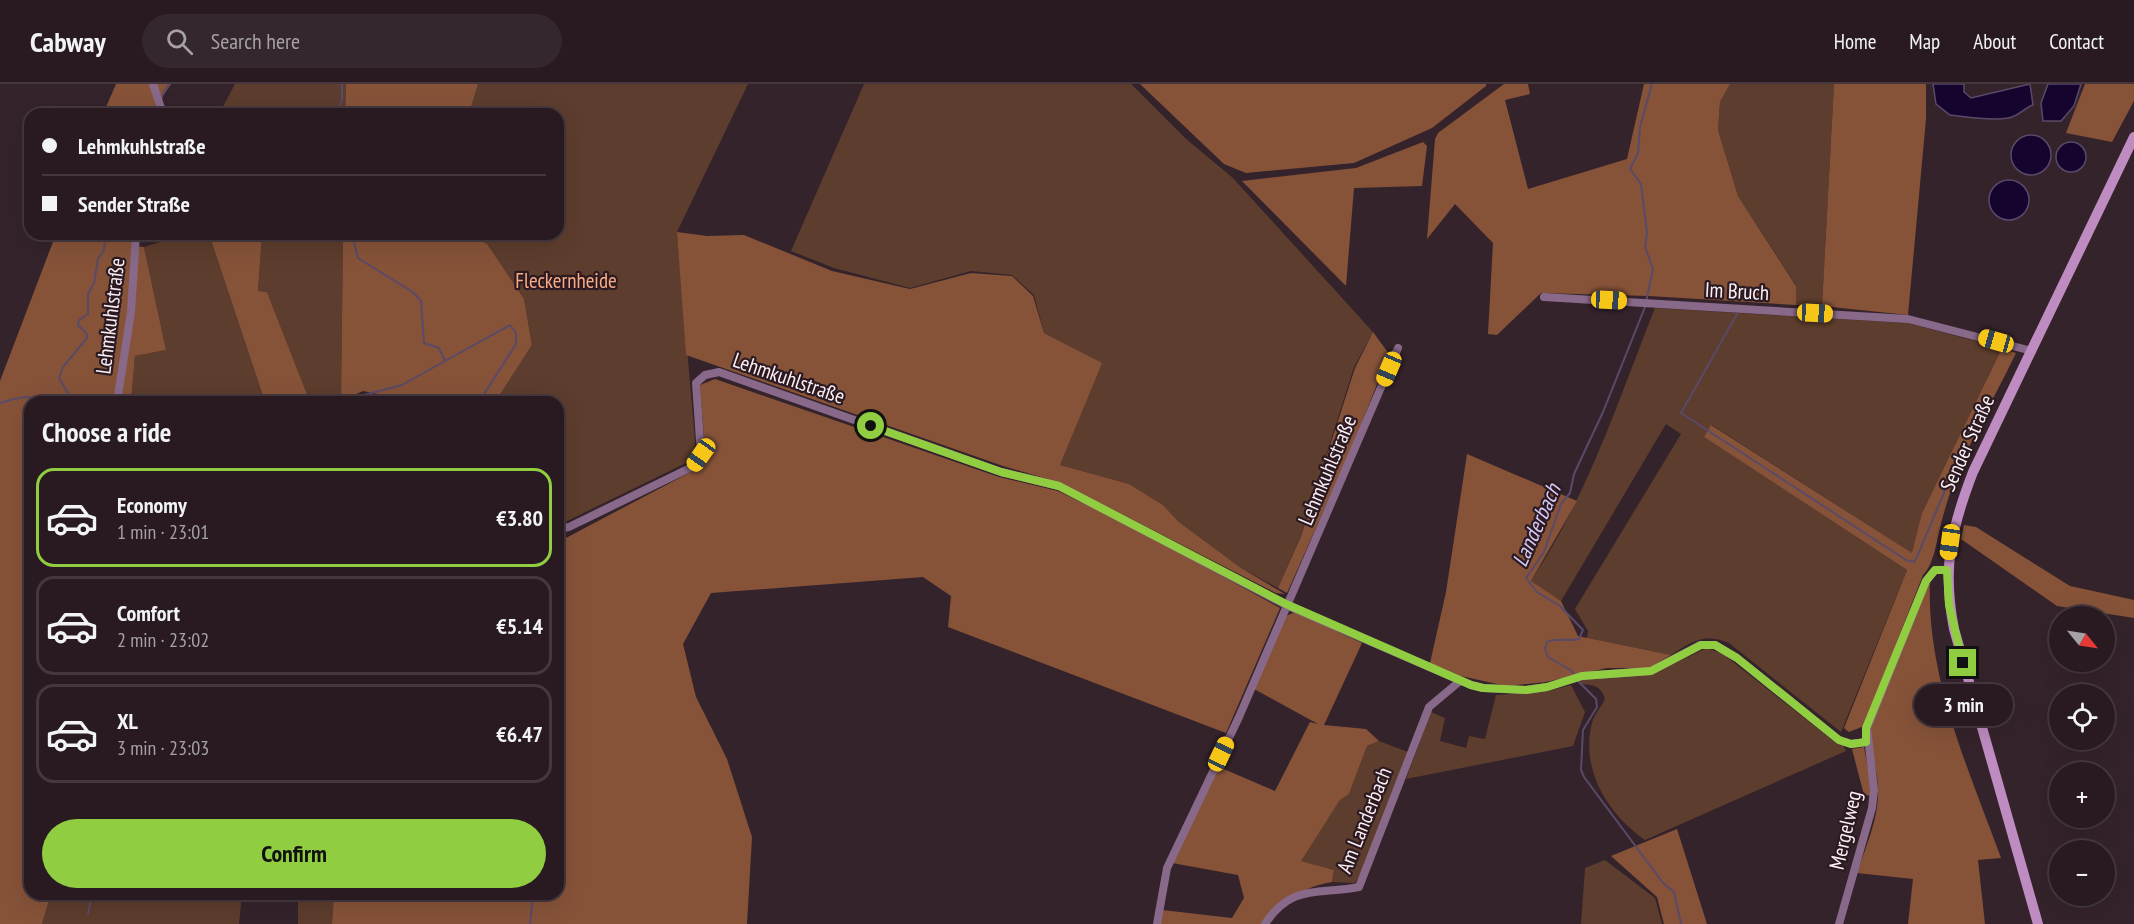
<!DOCTYPE html>
<html lang="en">
<head>
<meta charset="utf-8">
<style>
  :root { --surface:#281a20; --page:#34272d; --text:#f1f3f6; --muted:#a5a1a5; --line:#44383e; --accent:#90cd41 }
  body { margin:0; font-family:"PT Sans Narrow",sans-serif; background:var(--page); color:var(--text); height:100vh; display:flex; flex-direction:column; font-size:22px; white-space:nowrap }
  * { box-sizing:border-box; margin:0 }
  p { font-size:20px; color:var(--muted) }
  .icon { flex:none; width:33px; height:33px; fill:none; stroke:currentColor; stroke-width:2; stroke-linecap:round; stroke-linejoin:round }
  .map { position:relative; flex:1; overflow:hidden }
  .side { position:absolute; left:24px; top:312px; width:540px; height:504px; display:flex; flex-direction:column; background:var(--surface); border-radius:18px; box-shadow:0 6px 24px #0002,0 0 0 2px var(--line) }
  .side>* { flex:none }
  .guide { position:absolute; left:24px; top:24px; width:540px; height:132px; border-radius:18px; box-shadow:0 6px 24px #0002,0 0 0 2px var(--line); display:grid; align-content:center; height:132px; padding:0 18px; background:var(--surface) }
  .needle { width:39px; rotate:120deg }
  .buttons { position:absolute; left:2049px; top:522px; display:grid; gap:12px }
  .buttons a { display:grid; place-items:center; width:66px; height:66px; border-radius:50%; background:var(--surface); box-shadow:0 6px 24px #0002,0 0 0 2px var(--line); font-size:30px }
  .end { position:absolute; width:27px; height:27px; margin:-14px; border:8px solid #90cd41; background:#111; box-shadow:0 0 0 3px #111 }
  .from { border-radius:50% }
  .bubble { position:absolute; height:42px; border-radius:21px; background:var(--surface); box-shadow:0 6px 24px #0002,0 0 0 2px var(--line); font-size:20px; font-weight:600; line-height:42px; text-align:center }
  .car { position:absolute; width:18px; height:36px; margin:-18px -9px; border-radius:8px; box-shadow:0 0 4px 2px #0007; background:linear-gradient(#f5c518 24%,#345 0 40%,#f5c518 0 76%,#345 0 86%,#f5c518 0) }
  .guide b { display:flex; align-items:center; gap:21px; height:57px; font-size:22px }
  .guide b+b { border-top:2px solid var(--line) }
  .guide i { width:15px; height:15px; background:var(--text) }
  ul { padding:0; list-style:none }
  li { display:flex; align-items:center; gap:18px; height:99px; margin:0 12px 9px; padding:0 6px; border:3px solid var(--line); border-radius:18px }
  li div { flex:1 }
  li b { display:block; font-size:22px }
  li em { font-style:normal; font-weight:600 }
  li.current { border-color:var(--accent) }
  li>.icon { width:54px; height:54px; stroke-width:1.5 }
  h2 { padding:0 18px; font-size:27px; line-height:72px }
  .button { display:flex; gap:12px; margin-top:auto; padding:12px 18px }
  .button a { flex:1; height:69px; border-radius:36px; background:var(--accent); color:#111; font-size:24px; font-weight:600; line-height:69px; text-align:center }
  header { display:flex; align-items:center; gap:36px; box-sizing:border-box; height:84px; padding:0 30px; background:var(--surface); border-bottom:2px solid var(--line) }
  header strong { font-size:28px }
  nav { display:flex; gap:33px; margin-inline-start:auto; font-size:21px }
  .search { width:420px; height:54px; background:var(--page); display:flex; align-items:center; gap:15px; box-sizing:border-box; padding:0 21px; border-radius:33px; color:var(--muted); font-size:22px }
  .map>svg:first-child { display:block }
</style>
</head>
<body>
<header>
<strong>Cabway</strong>
<div class="search"><svg class="icon" aria-label="search" viewBox="0 0 24 24"><circle cx="10" cy="10" r="6"/><path d="M15 15l6 6"/></svg>Search here</div>
<nav><a>Home</a><a>Map</a><a>About</a><a>Contact</a></nav>
</header>
<div class="map">
<svg width="2134" height="840" viewBox="0 0 2134 840">
  <rect width="100%" height="100%" fill="#35232b"/>
  <path fill="#5d3d2d" d="M235 0H346L345 30H219Z
    M478 0H748L677 148 696 368 688 378 561 440H558V318H495L532 261 524 215 467 150H558V30H469Z
    M864 0H1131L1185 54 1233 94 1373 248 1354 283 1301 451 1278 504 1241 484 1179 438 1163 421 1129 400 1060 381 1101 279 1044 249 1034 211 1012 191 971 187 910 204 834 184 791 167Z
    M1730 0H1834L1822 222 1796 221V201L1738 112 1718 46 1720 18Z
    M186 150H209L265 318H131L135 272 166 266 144 163Z
    M262 150H343L341 317 310 318 267 208 258 207Z
    M1655 224 1907 239 2002 264 1922 429 1913 470 1712 341 1704 353 1907 486 1841 648 1729 559C1704 549 1693 557 1671 571L1587 554 1588 547 1575 525 1681 350 1666 340 1561 517 1530 498C1587 414 1618 317 1655 224Z
    M1707 564 1723 570 1836 659 1843 661 1846 667 1645 756C1608 730 1580 686 1592 639 1594 631 1601 623 1605 615 1601 602 1594 601 1582 600L1579 596 1604 592 1650 591Z
    M1571 601 1585 628 1573 662 1406 695 1431 628 1445 634 1440 657 1466 664 1469 652 1485 655 1496 611 1547 607Z
    M1379 657 1408 668 1365 783 1355 799 1332 798 1334 786 1300 777 1340 716 1349 710 1367 662Z
    M1605 776 1655 814 1662 840H1581L1585 784Z
    M51 810H242L239 840H42Z
    M298 810H334L332 840H298Z"/>
  <path fill="#865339" d="M116 0H171L163 12 158 30H103Z
    M346 0H478L469 30H345Z
    M1140 0H1486V2L1432 44 1354 79 1246 89 1224 80Z
    M1504 0H1528L1530 10 1505 16 1528 105 1627 75 1644 0H1730L1720 18 1718 46 1738 112 1796 202V221L1649 212 1541 209 1497 251 1488 250 1493 159 1455 120 1427 155 1435 55 1438 49Z
    M1834 0H1926V35L1908 231 1822 222Z
    M2085 0H2134V17L2112 58 2066 49Z
    M1423 58 1427 62 1422 102 1354 104 1346 202 1242 97 1356 84Z
    M677 148 707 152 744 151 832 187 910 205 971 189 1012 192 1033 212 1044 249 1102 279 1060 381 1129 400 1163 421 1179 438 1241 484 1285 510 1276 509 1061 399 1003 382 686 271Z
    M56 150H133V162L144 163 166 266 135 272 131 318H30V810H51L42 840H0V297Z
    M209 150H262L258 207 267 208 310 318H265Z
    M343 150H467L487 160 524 215 532 261 495 318H401L396 314 363 307 341 317Z
    M1373 248 1389 270 1352 363 1287 509 1278 504 1301 452 1355 284Z
    M2002 264 2016 269C1990 323 1957 378 1942 436 1937 453 1935 479 1923 491L1864 642 1849 648 1844 644 1907 486 1704 353 1711 341 1912 469 1922 429Z
    M715 295 999 393 1058 407 1142 448 1280 524 1226 649 948 543 951 512 923 493 711 509 683 560 696 613 727 675 752 753 747 840H332L334 810H558V454L564 455 706 380 700 301Z
    M1467 370 1577 417 1531 497 1561 517 1578 552 1671 571 1649 584H1607L1546 598 1506 602 1461 592 1430 579 1446 508Z
    M1964 441 1976 443 2070 502 2134 516V534L2057 522 1961 455Z
    M1930 497C1926 593 1969 686 2001 774L1978 776 1985 840H1908L1913 795 1857 789C1866 763 1879 733 1878 706 1878 685 1869 666 1870 645Z
    M1295 528 1362 559 1324 641 1366 645 1379 657 1367 662 1349 710 1340 716 1301 777 1334 786 1332 798C1298 804 1286 818 1261 840H1160L1162 826 1232 834 1244 814 1238 791 1172 779 1219 683 1275 707 1310 638 1318 640 1254 605 1286 532Z
    M1864 663 1872 706V712L1864 711 1852 665Z
    M1677 745 1707 840H1664L1657 813 1611 772Z"/>
  <path fill="#15042e" stroke="#5a4a69" stroke-width="1.5" d="M1933 0H1964V8L1971 14 2030 0 2033 21C2024 24 2019 32 2008 34 1989 37 1968 33 1950 31L1936 20Z
    M2048 0H2081L2074 22 2061 37H2043L2041 19Z
    M2011 71a20 20 0 1 1 40 0a20 20 0 1 1-40 0Z
    M2056 73a15 15 0 1 1 30 0a15 15 0 1 1-30 0Z
    M1989 116a20 20 0 1 1 40 0a20 20 0 1 1-40 0Z"/>
  <g fill="none" stroke-linecap="round" stroke-linejoin="round">
    <path stroke="#5a4a69" stroke-width="2" d="M160 15 169 0
      M150 30 157 20
      M337 30 342 16V0
      M352 150 358 174 414 209 421 217 424 259 439 264 445 277 402 301 356 313
      M1737 230 1681 329 1906 476 1914 478 1917 473 1946 404
      M445 277 510 241 516 249V260L479 318
      M69 318 71 314 59 294 63 283 87 254V250L78 241 79 236 88 230V210L94 199 98 175 104 166 105 155 101 150
      M0 319C15 315 29 309 42 318
      M1575 592 1572 587 1548 573 1545 565 1547 558C1558 553 1568 558 1579 555L1583 546 1560 522 1537 508 1526 494 1544 468 1561 420 1570 409 1574 390 1603 328 1645 223 1653 185 1645 163 1647 149 1641 100 1630 85 1638 69 1640 43 1652 0
      M1578 597 1596 615 1597 623 1583 646 1581 686 1584 693 1663 799 1674 808 1681 840
      M88 830 92 810
      M530 840 533 810"/>
    <path stroke="#88698a" stroke-width="8" d="M153 0 163 30
      M1544 213 1908 235 2032 267
      M117 318 131 228 136 150
      M354 318 379 315 387 318
      M558 445 569 443 694 382 701 371 696 299 705 291 719 288 1001 388 1059 402 1286 521 1471 601 1483 604 1526 606 1547 603 1582 592 1651 587 1700 561H1715L1737 574 1839 656 1851 660 1866 658
      M1157 840 1167 784 1239 633 1398 264
      M1265 840C1292 799 1319 811 1359 803L1429 623 1460 597
      M1839 840 1872 724 1874 706 1867 644 1926 497 1935 486H1947"/>
    <path stroke="#be8cc1" stroke-width="10" d="M2038 840 1954 545C1942 484 1951 445 1973 388L2134 53"/>
  </g>
  <g fill="none" stroke-linecap="round" stroke-linejoin="round">
    <path stroke="#90cd41" stroke-width="8" d="M871 342 1001 388 1059 402 1286 520 1471 601 1483 604 1526 606 1547 603 1582 592 1651 587 1701 561H1715L1737 574 1839 656 1851 660 1866 658V644L1926 497 1935 486H1947L1949 521 1963 579"/>
  </g>
  <g text-anchor="middle" dominant-baseline="central" stroke-width="4.5" stroke-linejoin="round" paint-order="stroke">
    <g font-size="21" fill="#fbab83" stroke="#2b1a21">
      <text x="566" y="196">Fleckernheide</text>
    </g>
    <g font-size="21" fill="#fceff4" stroke="#2b1a21">
      <text transform="translate(1737 207) rotate(3)">Im Bruch</text>
      <text transform="translate(110 232) rotate(-83)">Lehmkuhlstraße</text>
      <text transform="translate(789 294) rotate(19)">Lehmkuhlstraße</text>
      <text transform="translate(1967 359) rotate(-66)">Sender Straße</text>
      <text transform="translate(1327 386) rotate(-67)">Lehmkuhlstraße</text>
      <text transform="translate(1364 736) rotate(-68)">Am Landerbach</text>
      <text transform="translate(1845 746) rotate(-77)">Mergelweg</text>
    </g>
    <g font-size="22" font-style="italic" fill="#d7cbfa" stroke="#2b1a21">
      <text transform="translate(1536 441) rotate(-66)">Landerbach</text>
    </g>
  </g>
</svg>
<div class="buttons">
<a><svg class="needle" viewBox="-14 -14 28 28"><path d="M0-13l5 13h-10z" fill="#e53935"/><path d="M0 13l5-13h-10z" fill="#a5a1a5"/></svg></a>
<a><svg class="icon" aria-label="locate" viewBox="0 0 24 24"><circle cx="12" cy="12" r="6"/><path d="M12 2v4M12 18v4M2 12h4M18 12h4"/></svg></a>
<a>+</a>
<a>−</a>
</div>
<i class="end from" style="left:871px;top:342px"></i>
<i class="end" style="left:1963px;top:579px"></i>
<div class="bubble" style="left:1914px;top:600px;width:99px">3 min</div>
<i class="car" style="left:1609px;top:216px;rotate:93deg"></i>
<i class="car" style="left:1815px;top:229px;rotate:93deg"></i>
<i class="car" style="left:1996px;top:257px;rotate:286deg"></i>
<i class="car" style="left:1389px;top:285px;rotate:203deg"></i>
<i class="car" style="left:701px;top:371px;rotate:215deg"></i>
<i class="car" style="left:1950px;top:458px;rotate:188deg"></i>
<i class="car" style="left:1221px;top:670px;rotate:25deg"></i>
<div class="guide">
<b><i class="from"></i>Lehmkuhlstraße</b>
<b><i></i>Sender Straße</b>
</div>
<section class="side">
<h2>Choose a ride</h2>
<ul>
<li class="current"><svg class="icon" aria-label="car" viewBox="0 0 24 24"><path d="M5 17H2v-5l4-1 3-4h7l3 4 3 1v5h-3M9 17h6M6 11h13"/><circle cx="7" cy="17" r="2"/><circle cx="17" cy="17" r="2"/></svg><div><b>Economy</b><p>1 min · 23:01</p></div><em>€3.80</em></li>
<li><svg class="icon" aria-label="car" viewBox="0 0 24 24"><path d="M5 17H2v-5l4-1 3-4h7l3 4 3 1v5h-3M9 17h6M6 11h13"/><circle cx="7" cy="17" r="2"/><circle cx="17" cy="17" r="2"/></svg><div><b>Comfort</b><p>2 min · 23:02</p></div><em>€5.14</em></li>
<li><svg class="icon" aria-label="car" viewBox="0 0 24 24"><path d="M5 17H2v-5l4-1 3-4h7l3 4 3 1v5h-3M9 17h6M6 11h13"/><circle cx="7" cy="17" r="2"/><circle cx="17" cy="17" r="2"/></svg><div><b>XL</b><p>3 min · 23:03</p></div><em>€6.47</em></li>
</ul>
<div class="button"><a>Confirm</a></div>
</section>
</div>
</body>
</html>
